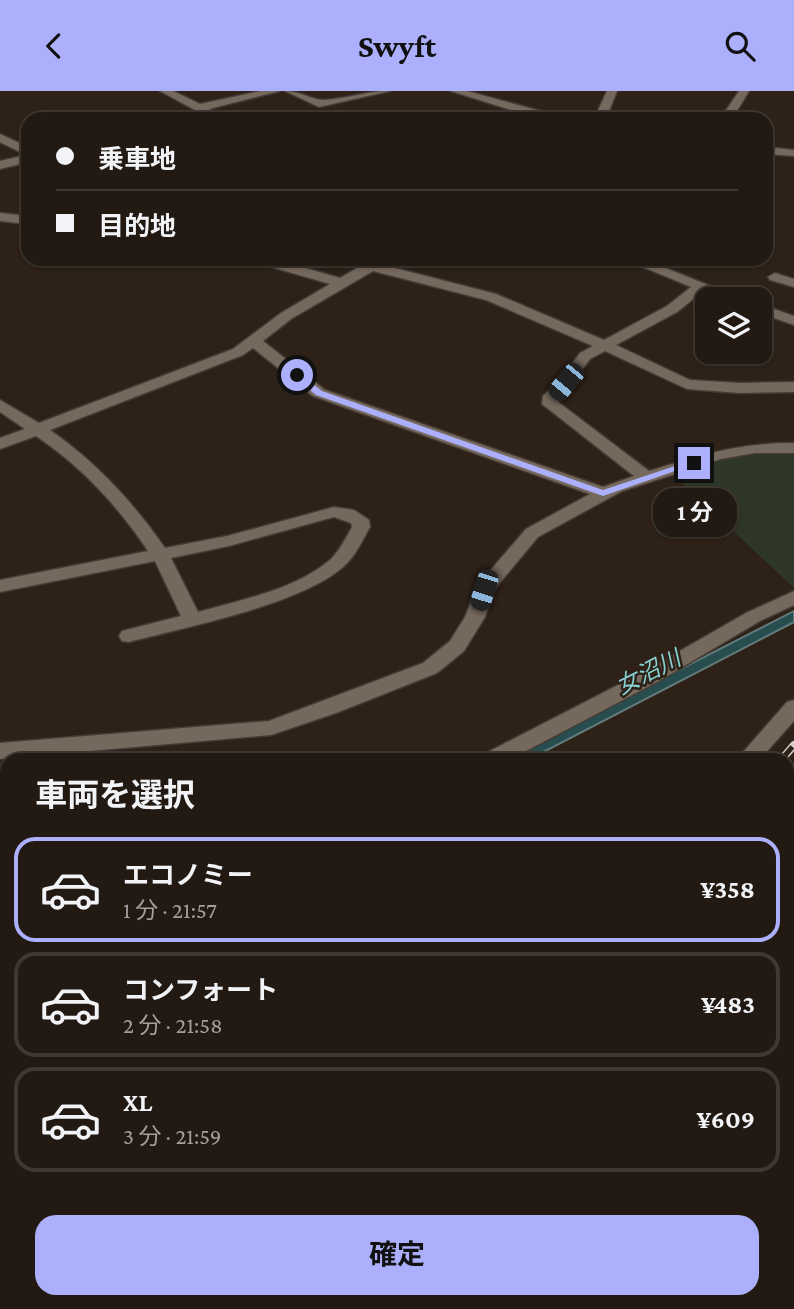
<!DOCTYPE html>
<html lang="ja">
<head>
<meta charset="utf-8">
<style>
  :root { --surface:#221912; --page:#2a221b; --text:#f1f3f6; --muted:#a2a09f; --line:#3f3832; --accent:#acaffb }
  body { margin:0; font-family:"Crimson Pro","Noto Sans JP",serif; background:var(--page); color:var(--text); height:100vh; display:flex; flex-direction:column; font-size:26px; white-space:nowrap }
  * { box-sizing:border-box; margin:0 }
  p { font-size:23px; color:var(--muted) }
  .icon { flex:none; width:38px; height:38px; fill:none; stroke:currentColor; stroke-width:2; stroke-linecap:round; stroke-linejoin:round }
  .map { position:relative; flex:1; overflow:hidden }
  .panel { position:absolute; left:0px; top:662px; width:794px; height:556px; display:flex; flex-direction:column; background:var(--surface); border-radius:21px 21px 0 0; box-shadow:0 2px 5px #0004,0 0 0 2px var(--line) }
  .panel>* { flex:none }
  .guide { position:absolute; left:21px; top:21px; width:752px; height:154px; border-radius:21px; box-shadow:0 2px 5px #0004,0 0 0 2px var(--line); display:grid; align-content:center; height:154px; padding:0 35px; background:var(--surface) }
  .buttons { position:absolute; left:695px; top:196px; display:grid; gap:14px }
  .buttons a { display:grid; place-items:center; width:77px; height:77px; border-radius:14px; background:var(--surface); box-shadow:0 2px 5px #0004,0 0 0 2px var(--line); font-size:35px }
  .end { position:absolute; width:32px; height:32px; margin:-16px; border:9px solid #acaffb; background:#111; box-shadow:0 0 0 4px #111 }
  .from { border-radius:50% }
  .bubble { position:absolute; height:49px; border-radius:21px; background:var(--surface); box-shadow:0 2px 5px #0004,0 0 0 2px var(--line); font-size:23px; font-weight:700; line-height:49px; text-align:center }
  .car { position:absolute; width:21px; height:42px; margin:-21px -10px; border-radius:9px; box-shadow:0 0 5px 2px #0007; background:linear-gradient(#222 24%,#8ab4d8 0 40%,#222 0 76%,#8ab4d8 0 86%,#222 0) }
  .guide b { display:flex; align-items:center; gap:24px; height:66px; font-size:26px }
  .guide b+b { border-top:2px solid var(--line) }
  .guide i { width:18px; height:18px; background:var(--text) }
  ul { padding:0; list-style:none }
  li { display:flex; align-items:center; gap:21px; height:105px; margin:0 14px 10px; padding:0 21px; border:4px solid var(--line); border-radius:21px }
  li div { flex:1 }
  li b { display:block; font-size:26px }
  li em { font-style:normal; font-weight:700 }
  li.active { border-color:var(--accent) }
  li>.icon { width:63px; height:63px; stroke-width:1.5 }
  h2 { padding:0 35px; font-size:32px; line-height:84px }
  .cta { display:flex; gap:14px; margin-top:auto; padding:14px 35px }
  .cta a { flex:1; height:80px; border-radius:21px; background:var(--accent); color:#111; font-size:28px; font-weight:700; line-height:80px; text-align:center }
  header { display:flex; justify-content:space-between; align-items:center; height:91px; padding:0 35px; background:var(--accent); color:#111; font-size:32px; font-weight:700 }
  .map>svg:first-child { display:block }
</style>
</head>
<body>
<header><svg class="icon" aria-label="back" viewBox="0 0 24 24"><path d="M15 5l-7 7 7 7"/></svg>Swyft<svg class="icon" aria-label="search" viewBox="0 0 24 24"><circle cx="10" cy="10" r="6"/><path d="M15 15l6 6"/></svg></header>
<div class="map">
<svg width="794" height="1218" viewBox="0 0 794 1218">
  <rect width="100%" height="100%" fill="#2d2118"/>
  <path fill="#2e3627" d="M755 357H794V497L668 379Z"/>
  <path fill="#284d4f" stroke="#627a7a" stroke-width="2" d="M794 520V531L530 668H505Z"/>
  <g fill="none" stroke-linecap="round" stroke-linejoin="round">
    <path stroke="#627a7a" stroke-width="8" d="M0 837 7 835"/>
    <g stroke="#443b34" stroke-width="3">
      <path id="minor" d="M160 0H173L200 13 261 0H280L209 18 234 28C223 28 212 23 203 24 193 25 183 28 172 28L195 19Z
        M285 0C300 0 312 9 323 9 345 8 367 0 390 0L319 16Z
        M451 0H467L570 28 536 27Z
        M607 0H617L606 28H594Z
        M739 0H749C739 16 736 28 715 28L727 18Z
        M0 43 28 56V71L0 78V70L26 64 0 51Z
        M766 56 794 59V65L766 63Z
        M0 122 28 125V133L0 130Z
        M252 168H274L340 187 373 168H390L383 174 496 203 604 249 667 215 691 196 624 168H643L743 208H724L703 200 677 221 616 254 690 289 740 292 794 291V301L740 302 687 298 605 260 590 268 558 311 649 380C702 364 737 352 794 352V362H755L721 368 622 400 538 446 493 500 485 526 464 560 437 582 336 622 271 644 0 668V652L269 630 423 572 450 550 465 526 477 495 526 438 590 403 313 305 253 257 243 264 50 339C96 371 133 411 165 457L227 445 334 416 354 419 369 429 370 436C362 450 355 466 343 476 300 514 186 536 129 551L122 550 119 545 122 540 181 525 155 470 0 501V489L148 460C118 415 81 375 36 345L0 358V347L25 338 0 321V309L39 332 233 258 281 222 330 193 254 171ZM373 180 486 209 593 255 580 262 561 288 543 305 542 313 634 385 603 396 325 299 263 250 291 228ZM334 426 351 432 352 436C346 447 340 459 331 468 297 498 241 509 198 521L171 467 229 455Z
        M775 182 794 188V196L770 189 768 186Z
        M760 213 794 225V234L760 222Z
        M794 500V514L760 530 659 590 511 668H483L486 662 645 580 746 522Z
        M794 609V630L760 668H737L787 611Z
        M7 805V825L0 827V807Z
        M6 895H7V923L0 921V897Z
        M7 1013V1039L0 1041V1015Z
        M794 1151V1181L788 1183V1153Z
        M277 1211H311L308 1218H274Z
        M600 1211H658L655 1218H597Z
        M709 1211H741L744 1218H712Z"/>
    </g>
    <use href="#minor" fill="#75685d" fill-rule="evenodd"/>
    <g stroke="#d6cdc7" stroke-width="8">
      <path id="rail-far1" d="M782 668 794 654
        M788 686 794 678"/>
    </g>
    <g stroke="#d6cdc7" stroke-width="10">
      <path id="rail" d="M336 1218 342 1211
        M359 1218 365 1211"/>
    </g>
    <use href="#rail-far1" stroke="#2d2118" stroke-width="5" stroke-dasharray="16" stroke-linecap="butt"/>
    <use href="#rail" stroke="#2d2118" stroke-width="7" stroke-dasharray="21" stroke-linecap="butt"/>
  </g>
  <path fill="#acaffb" d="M294 283H300L322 300 603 399 690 370 698 372 603 405 316 304 294 286Z"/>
  <g text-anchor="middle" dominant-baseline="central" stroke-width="5" stroke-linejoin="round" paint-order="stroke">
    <g font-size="23" font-style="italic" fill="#88d1d3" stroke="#2d2118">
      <text transform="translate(648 581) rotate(-27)">女沼川</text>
    </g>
  </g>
</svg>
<div class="buttons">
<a><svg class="icon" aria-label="layers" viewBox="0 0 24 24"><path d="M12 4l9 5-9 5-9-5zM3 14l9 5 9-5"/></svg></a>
</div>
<i class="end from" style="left:297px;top:284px"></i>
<i class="end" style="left:694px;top:372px"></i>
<div class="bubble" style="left:653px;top:397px;width:84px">1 分</div>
<i class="car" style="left:566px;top:291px;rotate:220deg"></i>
<i class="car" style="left:484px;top:499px;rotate:198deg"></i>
<div class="guide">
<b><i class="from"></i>乗車地</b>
<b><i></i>目的地</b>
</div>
<section class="panel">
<h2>車両を選択</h2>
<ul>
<li class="active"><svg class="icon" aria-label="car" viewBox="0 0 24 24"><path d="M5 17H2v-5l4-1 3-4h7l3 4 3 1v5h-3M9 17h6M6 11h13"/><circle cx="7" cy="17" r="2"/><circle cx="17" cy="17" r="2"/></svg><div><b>エコノミー</b><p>1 分 · 21:57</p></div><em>¥358</em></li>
<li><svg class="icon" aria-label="car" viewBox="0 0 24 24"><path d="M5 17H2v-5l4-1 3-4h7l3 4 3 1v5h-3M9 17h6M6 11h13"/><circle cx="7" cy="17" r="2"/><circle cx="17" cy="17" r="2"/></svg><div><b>コンフォート</b><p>2 分 · 21:58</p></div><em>¥483</em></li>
<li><svg class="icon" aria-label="car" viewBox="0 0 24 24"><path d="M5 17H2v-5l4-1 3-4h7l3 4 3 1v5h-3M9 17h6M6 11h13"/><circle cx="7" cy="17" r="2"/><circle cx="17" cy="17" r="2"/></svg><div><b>XL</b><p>3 分 · 21:59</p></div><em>¥609</em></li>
</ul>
<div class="cta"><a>確定</a></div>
</section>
</div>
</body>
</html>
